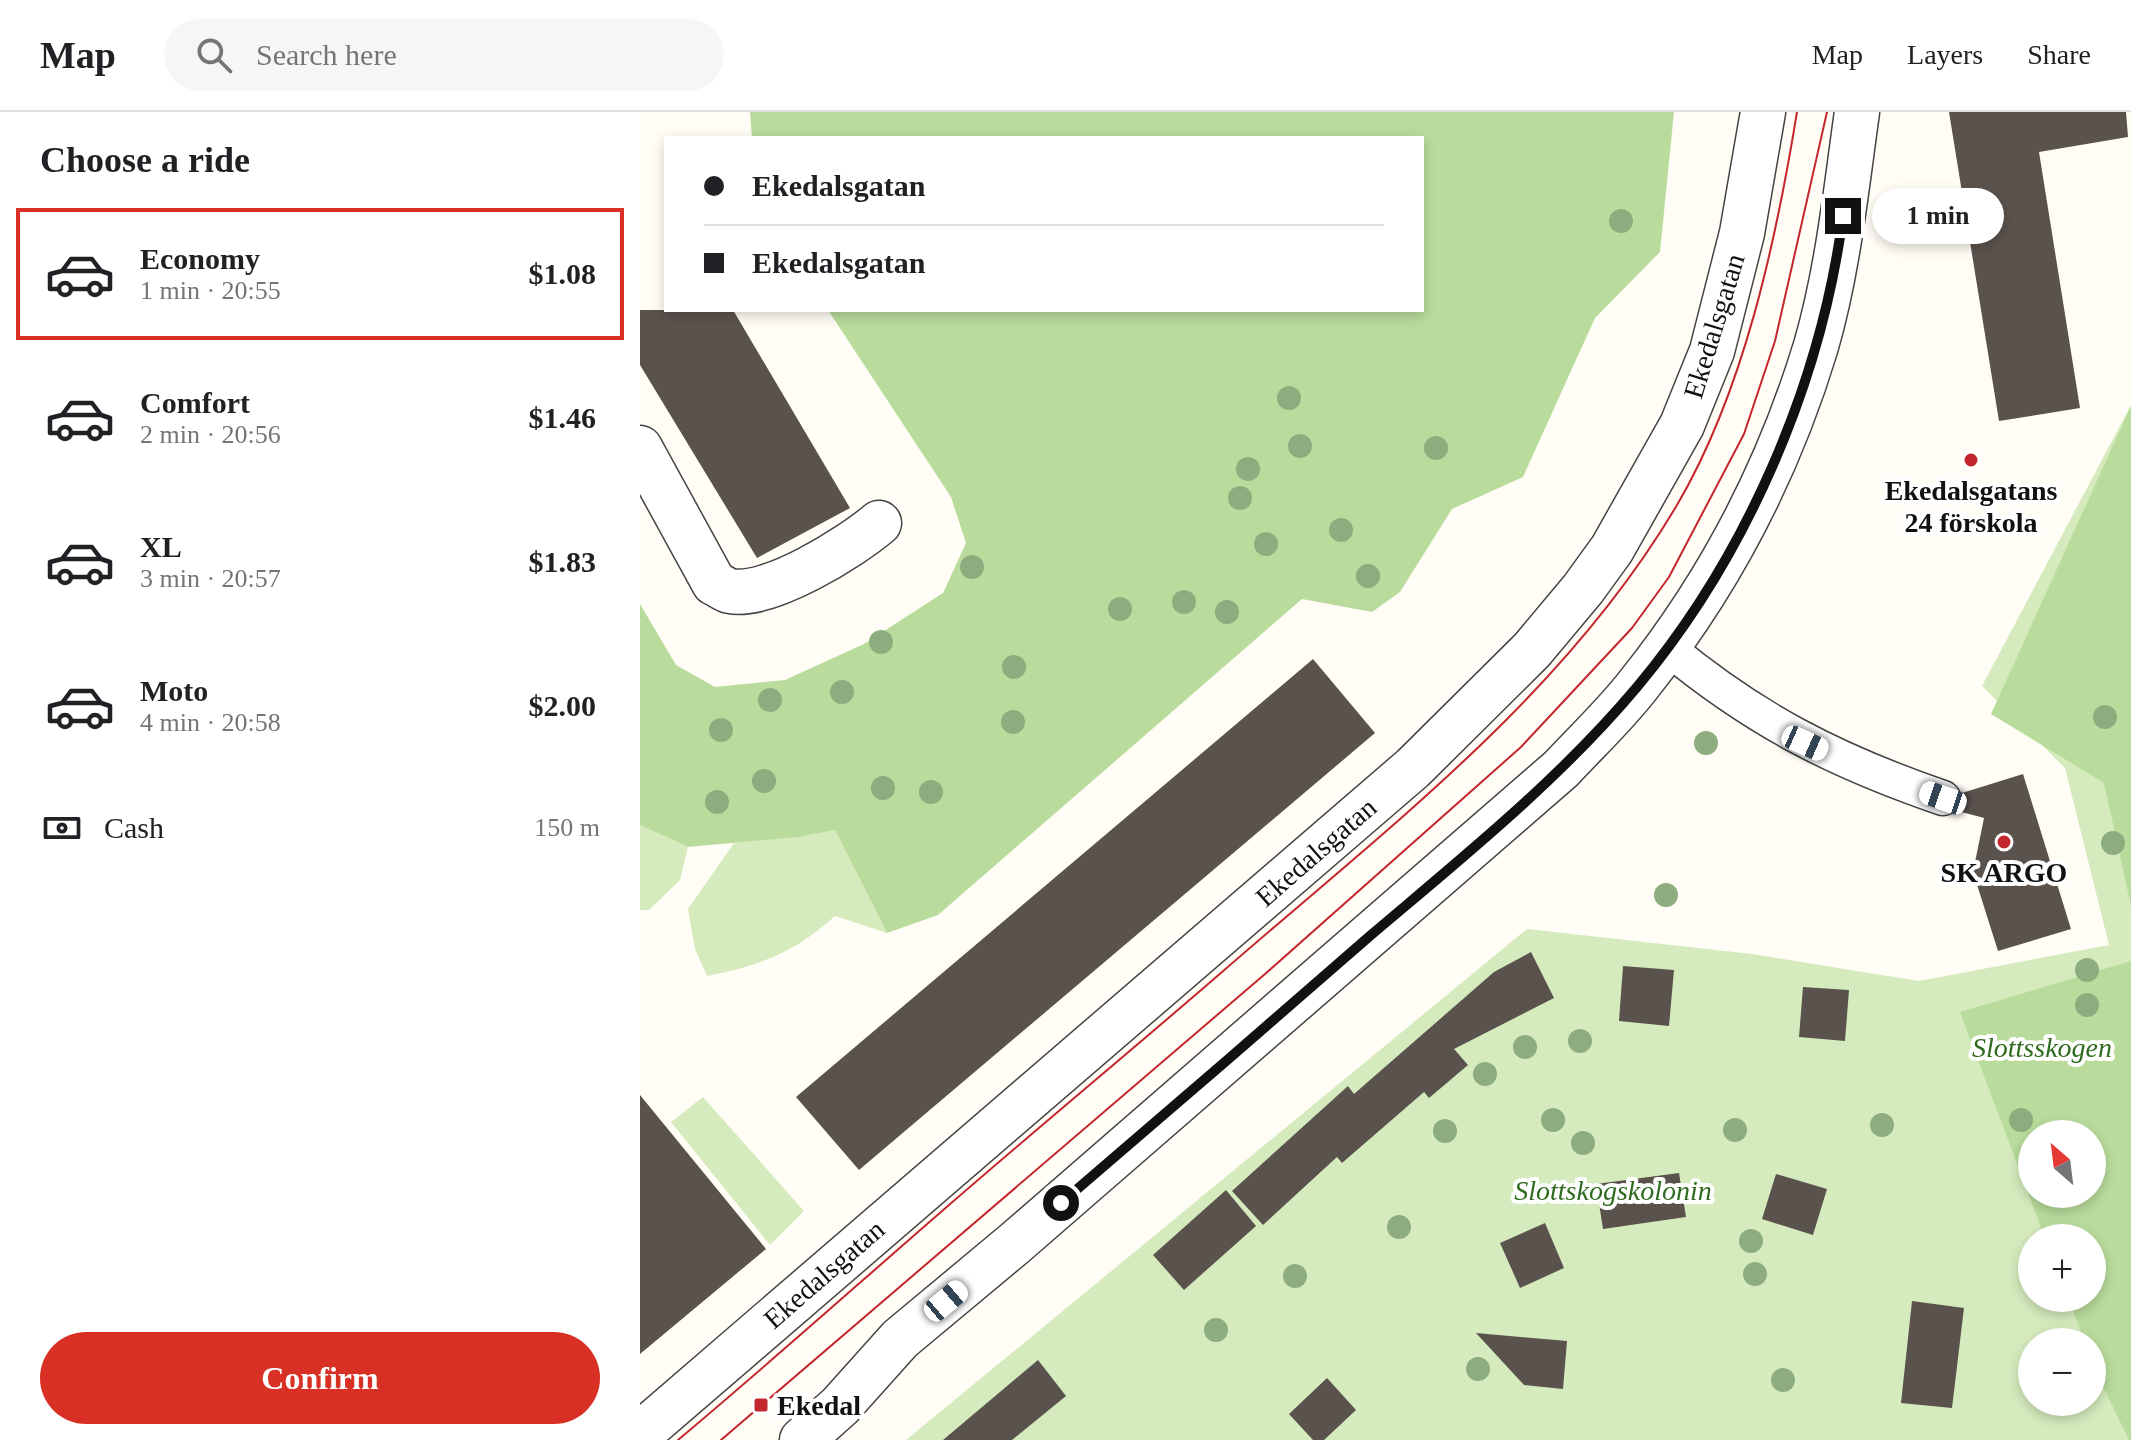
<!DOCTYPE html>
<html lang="en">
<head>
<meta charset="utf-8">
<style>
  :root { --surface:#fff; --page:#f6f6f6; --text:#202124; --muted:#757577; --line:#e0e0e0; --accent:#d93025 }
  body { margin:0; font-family:"Times New Roman",serif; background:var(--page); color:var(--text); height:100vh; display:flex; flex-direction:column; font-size:30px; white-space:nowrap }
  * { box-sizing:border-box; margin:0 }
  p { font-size:26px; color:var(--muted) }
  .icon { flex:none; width:44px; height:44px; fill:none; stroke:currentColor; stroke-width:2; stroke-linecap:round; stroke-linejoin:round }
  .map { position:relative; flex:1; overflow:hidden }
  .sheet { display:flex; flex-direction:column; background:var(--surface); width:640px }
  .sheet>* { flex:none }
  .guide { position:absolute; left:24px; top:24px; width:760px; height:176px; border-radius:0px; box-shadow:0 4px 12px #0003; display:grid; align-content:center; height:176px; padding:0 40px; background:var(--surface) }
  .needle { width:52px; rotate:332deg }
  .controls { position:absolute; left:1378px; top:1008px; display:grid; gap:16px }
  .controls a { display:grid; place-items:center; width:88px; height:88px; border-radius:50%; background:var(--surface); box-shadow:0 4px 12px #0003; font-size:40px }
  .end { position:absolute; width:36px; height:36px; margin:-18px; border:10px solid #111; background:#fff; box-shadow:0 0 0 4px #fff }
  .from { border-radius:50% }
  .bubble { position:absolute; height:56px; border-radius:28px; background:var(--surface); box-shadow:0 4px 12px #0003; font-size:26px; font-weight:700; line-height:56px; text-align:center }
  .car { position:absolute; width:24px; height:48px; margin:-24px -12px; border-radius:10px; box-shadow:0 0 6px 2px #0007; background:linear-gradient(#fff 24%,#345 0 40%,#fff 0 76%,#345 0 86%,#fff 0) }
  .guide b { display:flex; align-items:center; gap:28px; height:76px; font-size:30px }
  .guide b+b { border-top:2px solid var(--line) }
  .guide i { width:20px; height:20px; background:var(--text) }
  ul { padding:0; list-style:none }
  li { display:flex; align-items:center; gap:24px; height:132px; margin:0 16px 12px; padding:0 24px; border:4px solid transparent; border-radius:0px }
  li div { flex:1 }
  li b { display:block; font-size:30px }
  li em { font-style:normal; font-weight:700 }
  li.current { border-color:var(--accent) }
  li>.icon { width:72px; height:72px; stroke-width:1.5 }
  h2 { padding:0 40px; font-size:36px; line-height:96px }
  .pay { display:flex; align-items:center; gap:20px; height:88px; padding:0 40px; font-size:30px }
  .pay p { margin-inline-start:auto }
  .cta { display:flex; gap:16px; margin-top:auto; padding:16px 40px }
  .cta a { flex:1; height:92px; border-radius:48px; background:var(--accent); color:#fff; font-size:32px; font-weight:700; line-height:92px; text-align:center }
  header { display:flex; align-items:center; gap:48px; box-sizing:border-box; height:112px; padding:0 40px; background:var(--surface); border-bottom:2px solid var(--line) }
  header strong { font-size:38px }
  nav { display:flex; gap:44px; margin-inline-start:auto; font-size:28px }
  .search { width:560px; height:72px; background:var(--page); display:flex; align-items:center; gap:20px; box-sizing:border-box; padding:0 28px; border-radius:44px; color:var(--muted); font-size:30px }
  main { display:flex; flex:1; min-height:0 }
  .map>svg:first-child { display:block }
</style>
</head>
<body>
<header>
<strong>Map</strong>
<div class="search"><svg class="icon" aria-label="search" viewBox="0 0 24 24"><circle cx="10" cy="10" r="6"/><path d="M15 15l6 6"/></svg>Search here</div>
<nav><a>Map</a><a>Layers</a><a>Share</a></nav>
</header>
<main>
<section class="sheet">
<h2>Choose a ride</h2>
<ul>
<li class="current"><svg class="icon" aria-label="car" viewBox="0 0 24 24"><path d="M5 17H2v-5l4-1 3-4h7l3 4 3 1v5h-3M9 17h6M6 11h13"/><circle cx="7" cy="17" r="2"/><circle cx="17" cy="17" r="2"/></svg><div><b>Economy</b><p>1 min · 20:55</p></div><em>$1.08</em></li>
<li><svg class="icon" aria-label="car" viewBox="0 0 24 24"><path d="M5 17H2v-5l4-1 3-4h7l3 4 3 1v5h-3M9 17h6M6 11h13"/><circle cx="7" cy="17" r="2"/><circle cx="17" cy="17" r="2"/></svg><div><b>Comfort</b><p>2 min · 20:56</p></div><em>$1.46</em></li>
<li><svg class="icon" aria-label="car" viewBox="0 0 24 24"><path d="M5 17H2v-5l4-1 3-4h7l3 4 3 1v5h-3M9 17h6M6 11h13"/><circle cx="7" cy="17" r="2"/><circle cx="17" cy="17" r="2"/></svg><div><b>XL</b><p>3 min · 20:57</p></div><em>$1.83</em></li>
<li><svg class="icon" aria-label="car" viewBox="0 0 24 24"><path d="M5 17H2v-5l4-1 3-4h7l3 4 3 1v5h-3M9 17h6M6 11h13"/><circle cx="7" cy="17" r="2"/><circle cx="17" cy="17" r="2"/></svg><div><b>Moto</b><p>4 min · 20:58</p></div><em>$2.00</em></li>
</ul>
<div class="pay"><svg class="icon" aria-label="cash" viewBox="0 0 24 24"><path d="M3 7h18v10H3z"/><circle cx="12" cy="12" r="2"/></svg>Cash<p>150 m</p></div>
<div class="cta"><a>Confirm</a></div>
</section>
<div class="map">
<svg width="1491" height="1328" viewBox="0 0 1491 1328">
  <rect width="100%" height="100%" fill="#fffdf5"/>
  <path fill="#d5ebbd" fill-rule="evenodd" d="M1491 293V1328H266L887 817 1112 842 1279 869 1469 833 1425 656 1342 574ZM1392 1022H1452V1082H1392ZM1392 1126H1452V1186H1392ZM1392 1230H1452V1290H1392Z
    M0 713 48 735 40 768 9 798H0Z
    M195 718 247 821 195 804C154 841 121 853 67 864L55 837 48 797 94 731Z
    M63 985 164 1099 130 1133 31 1010Z"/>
  <path fill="#b9dc9c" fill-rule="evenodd" d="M110 0H1034L1020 140 955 206 883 365 812 397 760 480 732 500 662 487 298 803 247 821 195 718 157 725 48 735 0 713V492L36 553 75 575 145 568 224 532 303 481 326 431 311 385 188 198H782V26H112Z
    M1491 294V794L1464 671 1351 602Z
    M1491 849V1328H1489L1455 1258 1452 1230H1445L1428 1186H1452V1126H1405L1320 900ZM1452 1022V1082H1392V1022Z"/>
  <path fill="#5a524d" d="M1309 0H1486L1488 25 1399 40 1440 296 1359 309Z
    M0 198H93L210 396 117 446 0 253Z
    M673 547 735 621 219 1058 156 985Z
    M1383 662 1431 817 1358 839 1333 760 1344 706 1318 699 1322 681Z
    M891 840 914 886 814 937 828 953 789 986 784 980 702 1051 697 1045 623 1113 592 1079 708 974 714 982 854 860Z
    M983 854 1034 858 1029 914 979 909Z
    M1163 875 1209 878 1205 929 1159 925Z
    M0 983 126 1137 0 1242Z
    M1039 1061 1046 1105 963 1117 956 1072Z
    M1136 1062 1187 1077 1173 1123 1122 1107Z
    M586 1078 616 1114 544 1178 513 1143Z
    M905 1111 924 1156 880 1176 860 1131Z
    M1272 1189 1324 1196 1312 1296 1261 1291Z
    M836 1221 927 1229 923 1277 884 1273Z
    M398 1248 426 1284 372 1328H303Z
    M687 1266 716 1298 684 1328H673L649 1302Z"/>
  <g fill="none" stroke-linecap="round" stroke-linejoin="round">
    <g stroke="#444" stroke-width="37">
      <path id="service" d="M1028 536C1115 608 1195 649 1303 686"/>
    </g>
    <g stroke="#444" stroke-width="47">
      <path id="minor" d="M0 336 74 471C79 473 85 478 90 479 128 487 211 435 239 411"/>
    </g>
    <g stroke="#444" stroke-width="47">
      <path id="tertiary" d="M0 1322 773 656 892 538 943 477 972 437 1042 313 1072 239 1102 121 1123 0
        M162 1328 200 1294 260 1227 374 1132 921 657C947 629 976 602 999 572 1079 472 1139 356 1176 234 1198 158 1206 78 1217 0"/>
    </g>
    <use href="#service" stroke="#fff" stroke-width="34"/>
    <use href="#minor" stroke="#fff" stroke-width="44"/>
    <use href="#tertiary" stroke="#fff" stroke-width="44"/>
    <path stroke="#c4262e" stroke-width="2" d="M38 1328C130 1251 219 1171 309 1093 400 1014 492 938 582 860 746 717 925 583 1037 393 1104 279 1136 129 1157 0
      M81 1328 625 862 881 635 992 516 1029 465 1104 322 1135 229 1187 0"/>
  </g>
  <g fill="#8dad7f">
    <circle cx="981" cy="109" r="12"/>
    <circle cx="649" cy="286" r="12"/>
    <circle cx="660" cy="334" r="12"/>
    <circle cx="796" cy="336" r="12"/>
    <circle cx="608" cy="357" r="12"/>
    <circle cx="600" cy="386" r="12"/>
    <circle cx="701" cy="418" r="12"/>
    <circle cx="626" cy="432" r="12"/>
    <circle cx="332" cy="455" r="12"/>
    <circle cx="728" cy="464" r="12"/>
    <circle cx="544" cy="490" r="12"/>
    <circle cx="480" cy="497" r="12"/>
    <circle cx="587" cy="500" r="12"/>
    <circle cx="241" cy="530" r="12"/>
    <circle cx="374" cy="555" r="12"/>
    <circle cx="202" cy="580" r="12"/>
    <circle cx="130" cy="588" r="12"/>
    <circle cx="1465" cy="605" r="12"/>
    <circle cx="373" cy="610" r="12"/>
    <circle cx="81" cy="618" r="12"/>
    <circle cx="1066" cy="631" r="12"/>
    <circle cx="124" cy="669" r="12"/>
    <circle cx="243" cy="676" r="12"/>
    <circle cx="291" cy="680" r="12"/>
    <circle cx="77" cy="690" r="12"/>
    <circle cx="1473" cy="731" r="12"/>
    <circle cx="1026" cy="783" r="12"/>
    <circle cx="1447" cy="858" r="12"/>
    <circle cx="1447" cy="893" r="12"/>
    <circle cx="940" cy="929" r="12"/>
    <circle cx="885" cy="935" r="12"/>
    <circle cx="845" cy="962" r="12"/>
    <circle cx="913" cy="1008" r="12"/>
    <circle cx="1381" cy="1008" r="12"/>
    <circle cx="1242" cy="1013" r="12"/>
    <circle cx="1095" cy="1018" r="12"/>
    <circle cx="805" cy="1019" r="12"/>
    <circle cx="943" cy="1031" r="12"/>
    <circle cx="759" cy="1115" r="12"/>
    <circle cx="1111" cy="1129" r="12"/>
    <circle cx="1115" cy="1162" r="12"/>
    <circle cx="655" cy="1164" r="12"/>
    <circle cx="576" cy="1218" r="12"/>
    <circle cx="838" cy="1257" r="12"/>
    <circle cx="1143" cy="1268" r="12"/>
  </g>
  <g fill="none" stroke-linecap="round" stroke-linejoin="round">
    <path stroke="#111" stroke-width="10" d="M421 1091C525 1002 628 913 731 823 823 745 919 668 997 575 1106 445 1181 272 1203 104"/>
  </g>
  <g fill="#c4262e" stroke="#fff" stroke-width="3">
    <circle cx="1331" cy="348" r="8"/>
    <circle cx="1364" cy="730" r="8"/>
    <rect x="113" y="1285" width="16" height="16" rx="4"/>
  </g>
  <g text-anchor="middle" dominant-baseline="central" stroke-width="8" stroke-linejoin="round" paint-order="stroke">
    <g font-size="28" fill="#111" stroke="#fff">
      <text transform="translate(1074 214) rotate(-73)">Ekedalsgatan</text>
      <text transform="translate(676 740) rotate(-41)">Ekedalsgatan</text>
      <text transform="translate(184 1162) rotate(-41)">Ekedalsgatan</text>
    </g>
    <g font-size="28" font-weight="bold" fill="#111" stroke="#fff">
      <text x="1331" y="378">Ekedalsgatans<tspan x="1331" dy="32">24 förskola</tspan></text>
      <text x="1364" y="760">SK ARGO</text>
      <text x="137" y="1293" text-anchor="start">Ekedal</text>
    </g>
    <g font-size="28" font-style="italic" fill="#2f6b1f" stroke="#fff">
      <text x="1402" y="935">Slottsskogen</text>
      <text x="973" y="1078">Slottskogskolonin</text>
    </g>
  </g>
</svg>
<div class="controls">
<a><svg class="needle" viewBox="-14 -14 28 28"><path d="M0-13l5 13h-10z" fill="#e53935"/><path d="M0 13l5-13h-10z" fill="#757577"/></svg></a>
<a>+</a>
<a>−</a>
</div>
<i class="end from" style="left:421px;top:1091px"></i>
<i class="end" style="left:1203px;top:104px"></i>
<div class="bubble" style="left:1232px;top:76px;width:132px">1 min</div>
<i class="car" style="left:1165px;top:631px;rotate:114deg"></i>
<i class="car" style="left:1303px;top:686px;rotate:289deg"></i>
<i class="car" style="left:306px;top:1189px;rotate:50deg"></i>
<div class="guide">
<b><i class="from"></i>Ekedalsgatan</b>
<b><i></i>Ekedalsgatan</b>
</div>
</div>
</main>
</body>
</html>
